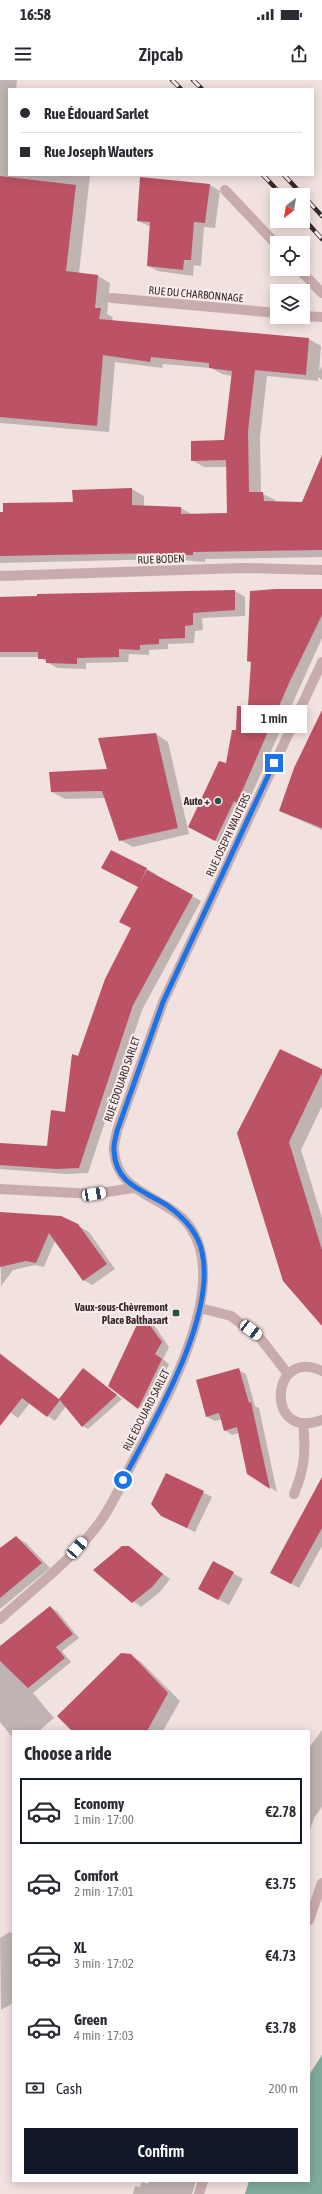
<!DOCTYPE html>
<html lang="en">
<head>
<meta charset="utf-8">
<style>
  :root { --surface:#fff; --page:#f2f2f3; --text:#2b2b33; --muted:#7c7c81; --line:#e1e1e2; --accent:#111827 }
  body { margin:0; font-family:"Asap Condensed",sans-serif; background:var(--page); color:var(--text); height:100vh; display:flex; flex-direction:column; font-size:15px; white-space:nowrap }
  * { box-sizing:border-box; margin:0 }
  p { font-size:13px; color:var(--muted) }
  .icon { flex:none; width:22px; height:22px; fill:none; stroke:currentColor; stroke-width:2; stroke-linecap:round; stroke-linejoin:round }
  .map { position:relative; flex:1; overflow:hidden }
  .details { position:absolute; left:12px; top:1650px; width:298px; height:452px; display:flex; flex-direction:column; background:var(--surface); border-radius:0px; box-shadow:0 2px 10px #0003 }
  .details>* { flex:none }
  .guide { position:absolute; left:8px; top:8px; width:306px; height:88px; border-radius:0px; box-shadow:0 2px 10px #0003; display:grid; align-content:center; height:88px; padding:0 12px; background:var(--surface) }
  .needle { width:26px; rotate:211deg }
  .buttons { position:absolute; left:270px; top:108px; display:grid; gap:8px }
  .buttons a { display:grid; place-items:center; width:40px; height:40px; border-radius:0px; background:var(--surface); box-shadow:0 2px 10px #0003; font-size:20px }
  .end { position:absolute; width:18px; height:18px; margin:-9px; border:5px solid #1a73e8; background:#fff; box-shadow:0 0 0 2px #fff }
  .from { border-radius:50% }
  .bubble { position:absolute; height:28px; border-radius:0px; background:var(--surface); box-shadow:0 2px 10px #0003; font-size:13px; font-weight:600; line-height:28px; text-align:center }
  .car { position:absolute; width:12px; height:24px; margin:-12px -6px; border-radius:5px; box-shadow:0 0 3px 1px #0007; background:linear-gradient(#fff 24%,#345 0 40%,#fff 0 76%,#345 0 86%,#fff 0) }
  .guide b { display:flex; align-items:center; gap:14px; height:38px; font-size:15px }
  .guide b+b { border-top:1px solid var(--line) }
  .guide i { width:10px; height:10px; background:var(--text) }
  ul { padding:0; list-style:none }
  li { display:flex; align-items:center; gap:12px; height:66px; margin:0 8px 6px; padding:0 4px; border:2px solid transparent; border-radius:0px }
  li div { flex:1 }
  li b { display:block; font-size:15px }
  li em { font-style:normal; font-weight:600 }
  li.active { border-color:var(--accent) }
  li>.icon { width:36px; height:36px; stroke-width:1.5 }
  h2 { padding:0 12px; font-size:18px; line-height:48px }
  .pay { display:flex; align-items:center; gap:10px; height:44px; padding:0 12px; font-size:15px }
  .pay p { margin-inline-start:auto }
  .cta { display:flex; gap:8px; margin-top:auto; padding:8px 12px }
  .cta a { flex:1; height:46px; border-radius:0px; background:var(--accent); color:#fff; font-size:16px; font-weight:600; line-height:46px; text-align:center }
  .status { display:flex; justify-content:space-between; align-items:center; height:28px; padding:0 20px; background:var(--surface); direction:ltr }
  .status svg { height:11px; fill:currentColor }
  header { display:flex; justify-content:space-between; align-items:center; height:52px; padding:0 12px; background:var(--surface); font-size:18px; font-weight:600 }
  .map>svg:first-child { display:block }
</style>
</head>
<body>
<div class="status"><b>16:58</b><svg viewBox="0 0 49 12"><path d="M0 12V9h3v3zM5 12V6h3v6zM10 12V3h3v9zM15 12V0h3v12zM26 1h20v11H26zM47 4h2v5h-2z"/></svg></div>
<header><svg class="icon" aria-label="menu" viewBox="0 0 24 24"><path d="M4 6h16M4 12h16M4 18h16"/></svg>Zipcab<svg class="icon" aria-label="share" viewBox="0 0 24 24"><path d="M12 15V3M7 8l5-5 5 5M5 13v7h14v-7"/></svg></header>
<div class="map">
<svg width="322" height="2114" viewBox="0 0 322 2114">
  <rect width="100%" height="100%" fill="#f1e1df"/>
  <path fill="#80ab9b" d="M322 1975V2114H245L249 2101H309V1995Z"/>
  <path fill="#0003" d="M0 0H17L16 9H9V95H90L79 193 98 196 110 203 107 234 113 237 112 241 309 259 321 266 319 291 322 287V300L318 297V301L267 296 260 358 261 413 275 420V423H303L322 392V477L205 479V482L169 479 0 483V433L74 423 132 409 144 416V426L181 428 193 435 228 434 227 387H204L192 380 225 361 232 296 222 294 211 288 163 284 162 288 115 282 109 352 0 343Z
    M210 105 220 111 215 148 204 147 201 186 194 185 193 196 158 191 148 186 151 147 138 141Z
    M322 510V558L246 727 243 726 224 765 198 752 226 684 237 651 249 627 252 583 248 581Z
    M235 511 245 517V536L202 538 203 550 195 551 194 563 168 564V569L149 570V575L129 574 128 582 86 583V589L57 588 39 577H0V517Z
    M322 632V750L280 731Z
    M156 654 168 662 189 754 133 767 120 760 106 718 65 719 52 712 109 690Z
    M111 771 147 789 156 794 155 796 201 821 142 930 88 1093 66 1094 0 1089V1064L48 1067 66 1033 79 977 132 848 139 807Z
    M322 991V1026L301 1070 322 1138V1241L238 1053Z
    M0 1133 80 1147 89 1152 115 1189 92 1205 84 1200 55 1161 44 1187 35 1185 13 1190 1 1206Z
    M143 1235 150 1239 169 1267 163 1279 169 1284 146 1332 109 1306Z
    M0 1273 60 1320 84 1289 122 1319 88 1349 83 1346 66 1326 55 1341 30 1323 18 1338 0 1325Z
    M239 1290 246 1294 255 1326 259 1328 277 1412 248 1393 239 1353 232 1355 225 1350 222 1339 215 1341 207 1337Z
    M166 1394 212 1417 195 1452 170 1440Z
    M322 1399V1466L299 1508 271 1492Z
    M16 1457 26 1463 50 1488 0 1529V1470Z
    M128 1467 170 1499 160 1512 141 1527 94 1490Z
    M214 1482 243 1499 229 1525 199 1509Z
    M50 1527 57 1531 79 1558 62 1571 71 1582 33 1613 54 1638 39 1651H13V1658L0 1642V1569Z
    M121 1574H127L140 1581 180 1621 163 1651H74Z
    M322 1650V1727L314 1738 309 1753V1668Z
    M10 1852 13 1853V1923L1 1930 0 1858Z
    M149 2101H196L192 2114H133L135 2106 140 2107 142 2102 148 2104Z"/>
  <path fill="#bc5265" d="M0 96 76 105 66 191 98 195 95 228H101L99 239 309 258 306 295 255 290 248 351 249 412H263L264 421 302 422 322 375V470L193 472V475H159V473L0 476V432H3V423L73 422 72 410 132 408V425L181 427V434L227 433 226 380 191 381V361L224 360 232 291 209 288V283L151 277 150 282 103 275 97 346 0 337Z
    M140 97 210 104 205 143 194 142 191 180H184L183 190 147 186 150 142 137 141Z
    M275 509H322V535L289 603 237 723 234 721 215 761 188 747 219 681 226 683 232 650H236L237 626H248L251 582 247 581 250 511Z
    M235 510V530L193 533V545L185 546V558L159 559V564L140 565V570L119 569V577L77 578V584L46 583V579H38V572H0V517L37 516V514Z
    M322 630V748L279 731 294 688Z
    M156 653 178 748 119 761 102 711 51 712 49 692 107 689 98 658Z
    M111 770 147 788 140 803 147 790 193 815 133 925 79 1088 56 1089 0 1085V1063L47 1066 51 1030 65 1032 72 974 78 976 105 899 131 848 119 842 138 807 101 788Z
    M280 969 322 989V993L289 1062 322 1170V1246L283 1201 237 1053Z
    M0 1132 61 1136 78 1144 107 1184 83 1201 49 1153 36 1183 26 1181 0 1187Z
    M142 1234 162 1262 155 1274 162 1279 138 1329 108 1306Z
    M0 1274 60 1320 47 1337 22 1318 0 1346Z
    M83 1288 117 1315 82 1347 59 1319Z
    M239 1288 249 1323 251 1322 270 1409 247 1394 237 1347 224 1351 219 1333 206 1337 196 1300Z
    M166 1393 204 1411 187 1448 161 1436 151 1424Z
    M322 1397V1448L291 1504 270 1493Z
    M16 1456 42 1483 0 1518V1468Z
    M122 1466H129L163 1494 152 1507 132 1523 93 1490Z
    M213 1481 234 1492 218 1520 198 1509Z
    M50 1526 73 1554 56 1567 65 1578 28 1608 0 1581V1566Z
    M121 1573 131 1574 168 1613 147 1651H72L57 1636Z"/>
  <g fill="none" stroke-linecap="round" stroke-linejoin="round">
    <path stroke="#c8acab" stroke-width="10" d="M225 110 277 165
      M299 189 322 213
      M112 218 277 233
      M303 236 322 237
      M0 496 242 488 322 490
      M0 1109 94 1114 133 1108
      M200 1228 231 1236 260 1258 288 1294
      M322 1291C270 1266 264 1362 322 1340
      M294 1414C305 1388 306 1370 303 1343
      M0 1539C34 1508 73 1479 100 1442 113 1424 123 1401 133 1381 163 1326 232 1207 190 1147 169 1116 117 1116 114 1071 113 1065 116 1057 117 1051L163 922 322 582
      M309 1840 322 1803
      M199 2114 203 2101"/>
    <g stroke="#362a2b" stroke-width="4.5">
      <path id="rail" d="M172 0 181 9
        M193 0 202 9
        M263 95 282 115
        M284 95 322 136
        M303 138 322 159"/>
    </g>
    <use href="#rail" stroke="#f9edeb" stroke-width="3" stroke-dasharray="9" stroke-linecap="butt"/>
  </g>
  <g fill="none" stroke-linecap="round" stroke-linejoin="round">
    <path stroke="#1a73e8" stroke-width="5" d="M123 1400C153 1343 217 1237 202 1172 198 1153 183 1137 168 1126 144 1110 116 1106 114 1071 113 1065 116 1057 117 1051L163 922 274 683"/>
  </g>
  <g fill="#235543" stroke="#f9edeb" stroke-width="1.5">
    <circle cx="218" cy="721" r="4"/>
    <rect x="172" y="1229" width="8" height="8" rx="2"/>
  </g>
  <g text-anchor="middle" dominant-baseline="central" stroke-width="4" stroke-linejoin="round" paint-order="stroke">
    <g font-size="11" fill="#362a2b" stroke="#f9edeb">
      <text transform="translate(196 214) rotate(5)">RUE DU CHARBONNAGE</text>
      <text transform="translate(161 479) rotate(-2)">RUE BODEN</text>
      <text transform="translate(228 755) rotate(-65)">RUE JOSEPH WAUTERS</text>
      <text transform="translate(122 999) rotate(-71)">RUE ÉDOUARD SARLET</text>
      <text transform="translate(146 1330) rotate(-63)">RUE ÉDOUARD SARLET</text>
    </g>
    <g font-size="11" font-weight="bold" fill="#362a2b" stroke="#f9edeb" text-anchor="end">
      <text x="210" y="721">Auto +</text>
      <text x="168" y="1227">Vaux-sous-Chèvremont<tspan x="168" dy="13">Place Balthasart</tspan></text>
    </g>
  </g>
</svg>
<div class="buttons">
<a><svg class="needle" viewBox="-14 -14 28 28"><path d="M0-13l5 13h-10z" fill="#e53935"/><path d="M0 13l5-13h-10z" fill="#7c7c81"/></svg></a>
<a><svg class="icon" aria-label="locate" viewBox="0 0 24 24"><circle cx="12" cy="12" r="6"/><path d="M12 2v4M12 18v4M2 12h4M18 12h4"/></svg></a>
<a><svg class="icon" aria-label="layers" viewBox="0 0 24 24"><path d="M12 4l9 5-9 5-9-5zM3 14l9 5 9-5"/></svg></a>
</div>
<i class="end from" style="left:123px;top:1400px"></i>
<i class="end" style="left:274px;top:683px"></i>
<div class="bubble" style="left:241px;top:625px;width:66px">1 min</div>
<i class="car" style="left:94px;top:1114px;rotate:81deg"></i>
<i class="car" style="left:251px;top:1250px;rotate:127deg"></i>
<i class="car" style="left:77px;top:1468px;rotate:41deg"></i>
<div class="guide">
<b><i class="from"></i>Rue Édouard Sarlet</b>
<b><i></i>Rue Joseph Wauters</b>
</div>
<section class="details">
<h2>Choose a ride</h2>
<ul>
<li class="active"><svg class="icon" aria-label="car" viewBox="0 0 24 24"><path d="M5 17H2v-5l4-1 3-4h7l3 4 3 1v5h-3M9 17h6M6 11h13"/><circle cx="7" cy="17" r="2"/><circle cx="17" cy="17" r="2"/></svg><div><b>Economy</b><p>1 min · 17:00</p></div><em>€2.78</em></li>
<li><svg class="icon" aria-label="car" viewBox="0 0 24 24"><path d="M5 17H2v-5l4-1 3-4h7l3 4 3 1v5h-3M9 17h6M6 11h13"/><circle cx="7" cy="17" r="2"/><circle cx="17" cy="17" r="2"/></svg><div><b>Comfort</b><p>2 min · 17:01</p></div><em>€3.75</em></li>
<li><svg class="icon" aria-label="car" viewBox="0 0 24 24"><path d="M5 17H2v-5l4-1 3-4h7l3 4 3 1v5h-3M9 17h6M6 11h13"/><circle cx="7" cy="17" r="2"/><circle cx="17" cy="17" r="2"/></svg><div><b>XL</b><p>3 min · 17:02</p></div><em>€4.73</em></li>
<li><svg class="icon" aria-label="car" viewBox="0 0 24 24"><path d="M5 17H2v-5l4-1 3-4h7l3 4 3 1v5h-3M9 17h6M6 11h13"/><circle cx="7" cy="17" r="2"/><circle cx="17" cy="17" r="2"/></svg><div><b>Green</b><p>4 min · 17:03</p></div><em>€3.78</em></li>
</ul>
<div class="pay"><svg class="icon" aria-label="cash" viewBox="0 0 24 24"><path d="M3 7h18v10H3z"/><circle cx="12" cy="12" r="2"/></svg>Cash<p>200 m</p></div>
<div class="cta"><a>Confirm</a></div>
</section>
</div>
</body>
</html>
